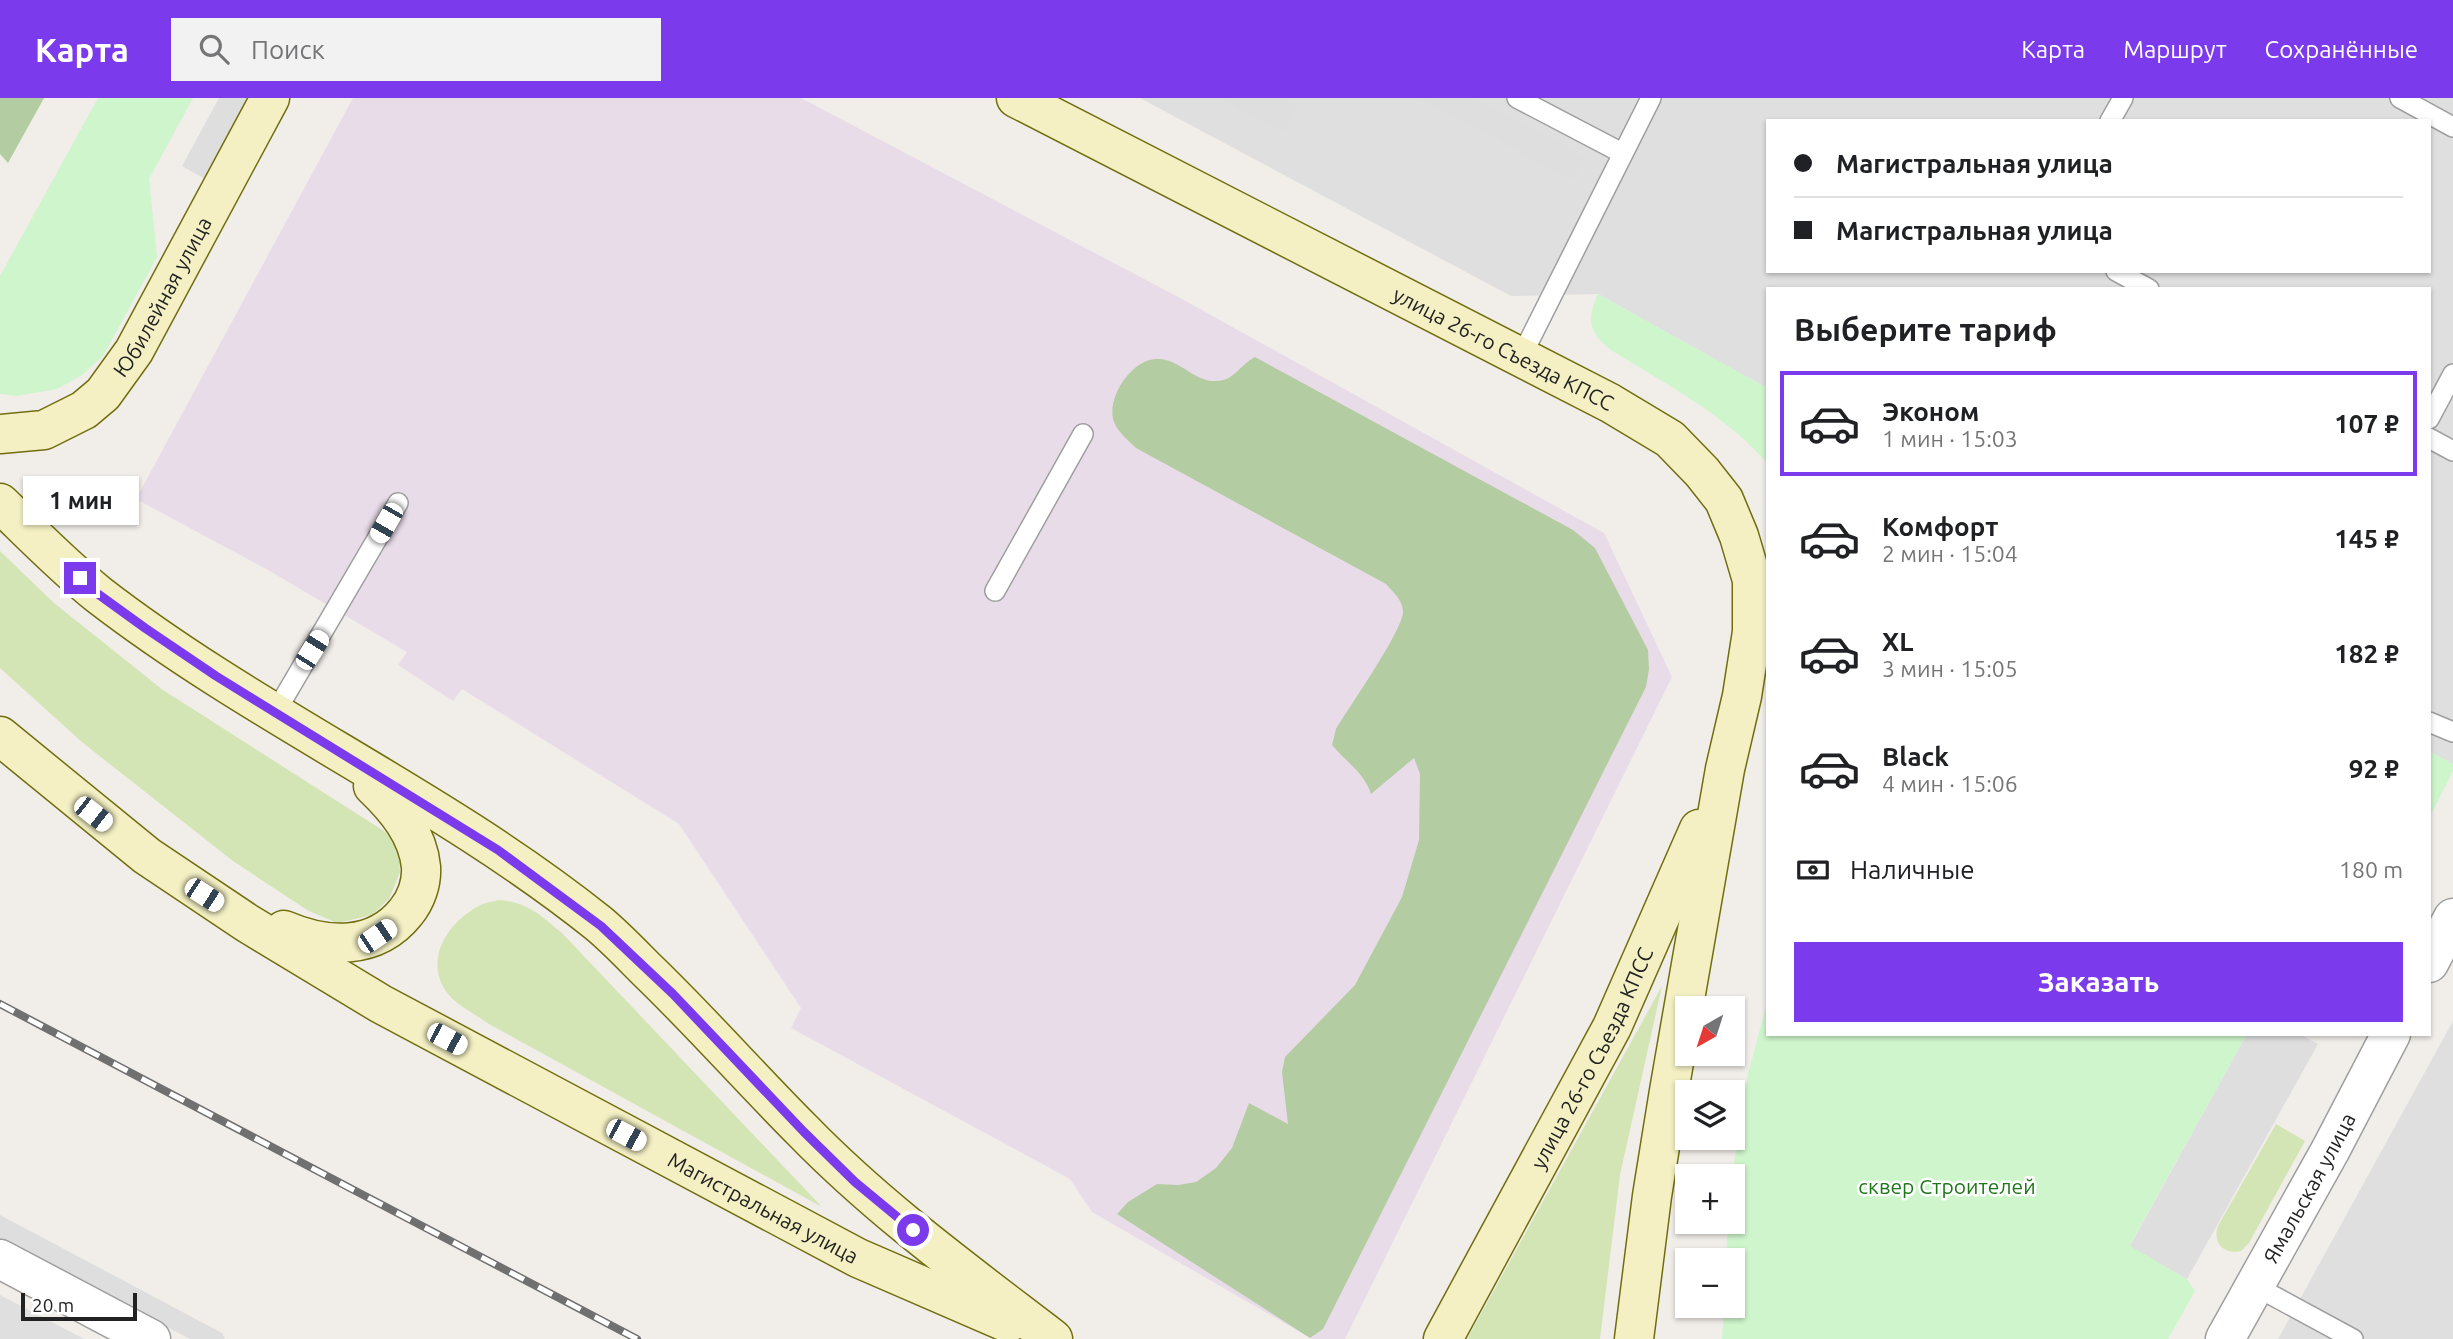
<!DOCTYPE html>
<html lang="ru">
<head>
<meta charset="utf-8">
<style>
  :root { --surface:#fff; --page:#f2f2f2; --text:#202124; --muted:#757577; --line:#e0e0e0; --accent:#7c3aed }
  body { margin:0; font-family:Ubuntu,sans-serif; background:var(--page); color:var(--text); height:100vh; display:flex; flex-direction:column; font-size:26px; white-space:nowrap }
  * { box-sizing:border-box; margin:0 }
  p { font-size:23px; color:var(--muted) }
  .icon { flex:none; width:38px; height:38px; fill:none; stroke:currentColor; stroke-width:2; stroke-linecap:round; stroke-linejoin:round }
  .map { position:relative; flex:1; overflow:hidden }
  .details { position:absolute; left:1766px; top:189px; width:665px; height:749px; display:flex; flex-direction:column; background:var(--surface); border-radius:0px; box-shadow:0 2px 5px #0004 }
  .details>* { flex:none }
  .top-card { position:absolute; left:1766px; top:21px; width:665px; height:154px; border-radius:0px; box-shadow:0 2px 5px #0004; display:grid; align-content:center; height:154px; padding:0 28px; background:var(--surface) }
  .needle { width:46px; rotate:219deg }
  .tools { position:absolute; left:1675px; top:898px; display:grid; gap:14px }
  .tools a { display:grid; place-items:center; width:70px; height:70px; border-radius:0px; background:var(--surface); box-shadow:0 2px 5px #0004; font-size:35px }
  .scale { position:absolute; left:21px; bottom:18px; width:116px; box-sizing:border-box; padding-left:7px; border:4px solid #222; border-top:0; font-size:19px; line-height:24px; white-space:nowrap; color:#222; -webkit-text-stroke:5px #fff; paint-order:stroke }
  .end { position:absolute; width:32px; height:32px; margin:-16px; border:9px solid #7c3aed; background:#fff; box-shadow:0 0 0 4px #fff }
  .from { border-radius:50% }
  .bubble { position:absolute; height:49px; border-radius:0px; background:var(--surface); box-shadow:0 2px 5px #0004; font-size:23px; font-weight:700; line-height:49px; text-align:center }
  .car { position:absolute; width:21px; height:42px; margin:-21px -10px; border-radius:9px; box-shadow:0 0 5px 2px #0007; background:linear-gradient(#fff 24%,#345 0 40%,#fff 0 76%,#345 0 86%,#fff 0) }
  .top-card b { display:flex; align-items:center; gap:24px; height:66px; font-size:26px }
  .top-card b+b { border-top:2px solid var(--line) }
  .top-card i { width:18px; height:18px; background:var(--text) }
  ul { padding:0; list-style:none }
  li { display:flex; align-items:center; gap:21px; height:105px; margin:0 14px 10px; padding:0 14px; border:4px solid transparent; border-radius:0px }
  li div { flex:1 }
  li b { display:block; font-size:26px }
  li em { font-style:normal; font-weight:700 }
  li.current { border-color:var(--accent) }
  li>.icon { width:63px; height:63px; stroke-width:1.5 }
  h2 { padding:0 28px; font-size:32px; line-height:84px }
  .pay { display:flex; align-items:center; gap:18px; height:77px; padding:0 28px; font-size:26px }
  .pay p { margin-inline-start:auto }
  .action { display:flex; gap:14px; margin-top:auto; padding:14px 28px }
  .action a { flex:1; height:80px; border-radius:0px; background:var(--accent); color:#fff; font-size:28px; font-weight:700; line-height:80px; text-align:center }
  header { display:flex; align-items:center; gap:42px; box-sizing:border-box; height:98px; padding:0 35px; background:var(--accent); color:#fff }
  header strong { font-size:33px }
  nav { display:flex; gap:38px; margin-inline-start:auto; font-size:24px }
  .search { width:490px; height:63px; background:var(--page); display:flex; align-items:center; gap:18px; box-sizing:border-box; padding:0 24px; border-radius:0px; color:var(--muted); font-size:26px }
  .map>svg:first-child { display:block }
</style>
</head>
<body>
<header>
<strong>Карта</strong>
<div class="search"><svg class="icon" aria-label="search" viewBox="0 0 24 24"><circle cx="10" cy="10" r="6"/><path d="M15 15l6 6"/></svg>Поиск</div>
<nav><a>Карта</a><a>Маршрут</a><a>Сохранённые</a></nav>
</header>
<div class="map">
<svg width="2453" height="1241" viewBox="0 0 2453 1241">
  <rect width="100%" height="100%" fill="#f1ede9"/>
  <path fill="#dfdfdf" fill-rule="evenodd" d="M1140 0H2453V666L2429 653V191H1768L1767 290 1598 196 1511 198ZM1768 23H2429V173H1768Z
    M2453 923V1241H2278Z
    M0 1197 84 1241H0Z"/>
  <path fill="#e9dce9" d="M353 0H801L1182 201 1604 435 1672 579 1345 1241H1312L1092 1114 1070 1081 791 930 801 910 679 726 462 591 453 603 398 567 407 554 268 472 136 401Z"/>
  <path fill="#d4e5b5" d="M0 453 54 505 163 592 387 735 399 753 400 774 389 801 372 817 337 825 307 812 233 763 83 645 0 570Z
    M498 802C528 804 539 816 561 834L822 1109 489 926C475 916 454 906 445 892 425 860 448 825 477 809 483 805 491 804 498 802Z
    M1662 888 1620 1077 1600 1241H1467Z
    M2276 1026 2305 1043 2249 1145 2241 1153C2224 1157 2212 1145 2218 1128Z"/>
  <path fill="#b4cca2" d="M0 0H44L8 65 0 56Z
    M1255 259 1573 432 1595 450 1648 552 1649 571 1646 589 1323 1231 1310 1240 1117 1116 1128 1104 1157 1086 1178 1087 1196 1084 1216 1070 1232 1050 1249 1005 1288 1026 1282 974 1285 959 1355 887 1402 799 1419 742 1420 676 1414 660 1371 696C1364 674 1346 664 1332 647L1336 631C1348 611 1404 531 1403 513 1402 501 1393 494 1386 486L1136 350C1128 342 1116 333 1113 321 1108 297 1132 262 1156 261 1178 259 1194 284 1216 283 1234 283 1240 267 1255 259Z"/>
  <path fill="#cef5cc" d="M98 0H193L149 81 157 159 103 258 82 277 57 291 17 298 0 296V178Z
    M1598 196 1767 290V365C1725 316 1665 286 1611 252 1589 234 1586 223 1598 196Z
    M2429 653 2453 666V673L2429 721Z
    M1767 905 1768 936H2247L2130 1147 2187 1181 2195 1193 2168 1241H1722L1724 1208H1732V1162H1726L1728 1124H1732V1078L1748 976Z"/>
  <path fill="#dedede" d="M219 0H250L207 82 182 68Z
    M1220 0H1283L1298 8 1285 34Z
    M1418 0H1473L1585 59 1573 82Z
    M2247 936H2299L2318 946 2187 1181 2130 1148Z
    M0 1117 222 1235 225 1241H190L0 1141Z"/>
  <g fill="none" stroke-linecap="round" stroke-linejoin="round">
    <g stroke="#9f9f9f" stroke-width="22">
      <path id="service" d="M1517 0 1622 55
        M2400 0 2453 29
        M2110 23 2123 0
        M2116 173 2149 191
        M1521 259 1651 0
        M2429 321 2453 276
        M2429 340 2453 353
        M995 493 1083 336
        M275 615 398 405
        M2429 624 2453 634
        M2255 1188 2353 1241"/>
    </g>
    <g stroke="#9f9f9f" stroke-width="41">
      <g id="tertiary">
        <path d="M2429 865 2453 820"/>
        <path d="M0 1161 151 1241"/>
        <path id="s1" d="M2225 1241 2331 1051 2391 936"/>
      </g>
    </g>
    <g stroke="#716e10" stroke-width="41">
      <g id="secondary">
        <path id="s2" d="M1016 0 1610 305 1670 341 1702 374 1724 402 1739 438 1752 482V534L1742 598 1725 671 1669 993 1652 1098 1634 1241"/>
        <path id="s3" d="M0 336 44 332 84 312 103 296 134 253 270 0"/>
        <path d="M0 405C32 436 64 469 99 497 257 619 442 700 598 825 615 839 631 856 647 872 701 924 750 980 803 1033 879 1111 967 1175 1053 1241"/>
        <path id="s4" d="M0 638 147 758 247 825 381 906 858 1160 1008 1225"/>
        <path d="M284 832C326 850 375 853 406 814 416 802 422 785 421 769 418 736 396 710 373 688"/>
        <path id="s5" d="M1443 1241 1612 929 1699 731"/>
      </g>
    </g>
    <use href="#service" stroke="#fff" stroke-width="19"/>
    <use href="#tertiary" stroke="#fff" stroke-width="38"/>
    <use href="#secondary" stroke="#f4f0c4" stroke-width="38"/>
    <g stroke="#707070" stroke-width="8">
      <path id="rail" d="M0 906 637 1241"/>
    </g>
    <use href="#rail" stroke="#fff" stroke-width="5" stroke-dasharray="16" stroke-linecap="butt"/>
  </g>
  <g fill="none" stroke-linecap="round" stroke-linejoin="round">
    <path stroke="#7c3aed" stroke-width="9" d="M80 480 98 496 145 530 216 578 498 752 601 828 673 896 804 1034 855 1084 913 1132"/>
  </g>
  <g text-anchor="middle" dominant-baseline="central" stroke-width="5" stroke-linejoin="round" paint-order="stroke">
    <g font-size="21" fill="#222" stroke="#fff">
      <text stroke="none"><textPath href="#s3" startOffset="228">Юбилейная улица</textPath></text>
      <text stroke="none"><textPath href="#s2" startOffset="548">улица 26-го Съезда КПСС</textPath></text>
      <text stroke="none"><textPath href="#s5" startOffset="318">улица 26-го Съезда КПСС</textPath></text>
      <text stroke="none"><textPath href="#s1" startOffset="173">Ямальская улица</textPath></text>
      <text stroke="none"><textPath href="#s4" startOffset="900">Магистральная улица</textPath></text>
    </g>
    <g font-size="21" fill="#1d7817" stroke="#fff">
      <text x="1947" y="1088">cквер Cтроителей</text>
    </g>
  </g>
</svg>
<div class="tools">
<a><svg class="needle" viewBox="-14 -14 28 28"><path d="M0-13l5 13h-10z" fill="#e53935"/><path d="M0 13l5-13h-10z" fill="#757577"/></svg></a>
<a><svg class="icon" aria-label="layers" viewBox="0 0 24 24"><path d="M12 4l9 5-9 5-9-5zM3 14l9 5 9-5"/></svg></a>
<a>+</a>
<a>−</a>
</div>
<div class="scale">20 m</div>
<i class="end from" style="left:913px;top:1132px"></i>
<i class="end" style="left:80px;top:480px"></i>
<div class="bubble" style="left:23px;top:378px;width:116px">1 мин</div>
<i class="car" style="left:386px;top:425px;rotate:210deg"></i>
<i class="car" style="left:312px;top:552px;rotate:32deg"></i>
<i class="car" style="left:93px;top:716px;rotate:128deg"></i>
<i class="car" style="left:204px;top:797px;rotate:123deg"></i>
<i class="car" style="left:377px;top:838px;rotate:56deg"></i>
<i class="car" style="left:447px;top:941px;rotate:118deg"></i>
<i class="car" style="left:626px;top:1037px;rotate:118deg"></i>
<div class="top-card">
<b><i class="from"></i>Магистральная улица</b>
<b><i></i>Магистральная улица</b>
</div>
<section class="details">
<h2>Выберите тариф</h2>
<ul>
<li class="current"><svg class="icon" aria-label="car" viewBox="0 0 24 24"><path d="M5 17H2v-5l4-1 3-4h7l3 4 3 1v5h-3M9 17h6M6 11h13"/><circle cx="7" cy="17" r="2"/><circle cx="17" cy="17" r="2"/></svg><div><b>Эконом</b><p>1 мин · 15:03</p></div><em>107 ₽</em></li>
<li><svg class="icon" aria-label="car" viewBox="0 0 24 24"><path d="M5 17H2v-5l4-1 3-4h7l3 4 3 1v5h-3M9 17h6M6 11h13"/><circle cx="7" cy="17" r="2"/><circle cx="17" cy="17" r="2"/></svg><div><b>Комфорт</b><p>2 мин · 15:04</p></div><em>145 ₽</em></li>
<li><svg class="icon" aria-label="car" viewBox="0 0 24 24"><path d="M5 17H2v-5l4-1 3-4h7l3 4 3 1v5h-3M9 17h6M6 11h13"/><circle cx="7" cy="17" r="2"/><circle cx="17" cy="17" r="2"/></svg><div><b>XL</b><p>3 мин · 15:05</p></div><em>182 ₽</em></li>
<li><svg class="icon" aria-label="car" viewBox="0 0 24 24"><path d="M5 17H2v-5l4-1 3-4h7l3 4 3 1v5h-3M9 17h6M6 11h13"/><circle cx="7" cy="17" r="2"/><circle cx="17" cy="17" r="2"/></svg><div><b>Black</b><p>4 мин · 15:06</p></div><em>92 ₽</em></li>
</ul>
<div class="pay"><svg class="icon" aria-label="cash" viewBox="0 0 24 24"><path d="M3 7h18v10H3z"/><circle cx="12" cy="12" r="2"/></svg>Наличные<p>180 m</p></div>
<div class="action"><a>Заказать</a></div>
</section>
</div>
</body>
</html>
